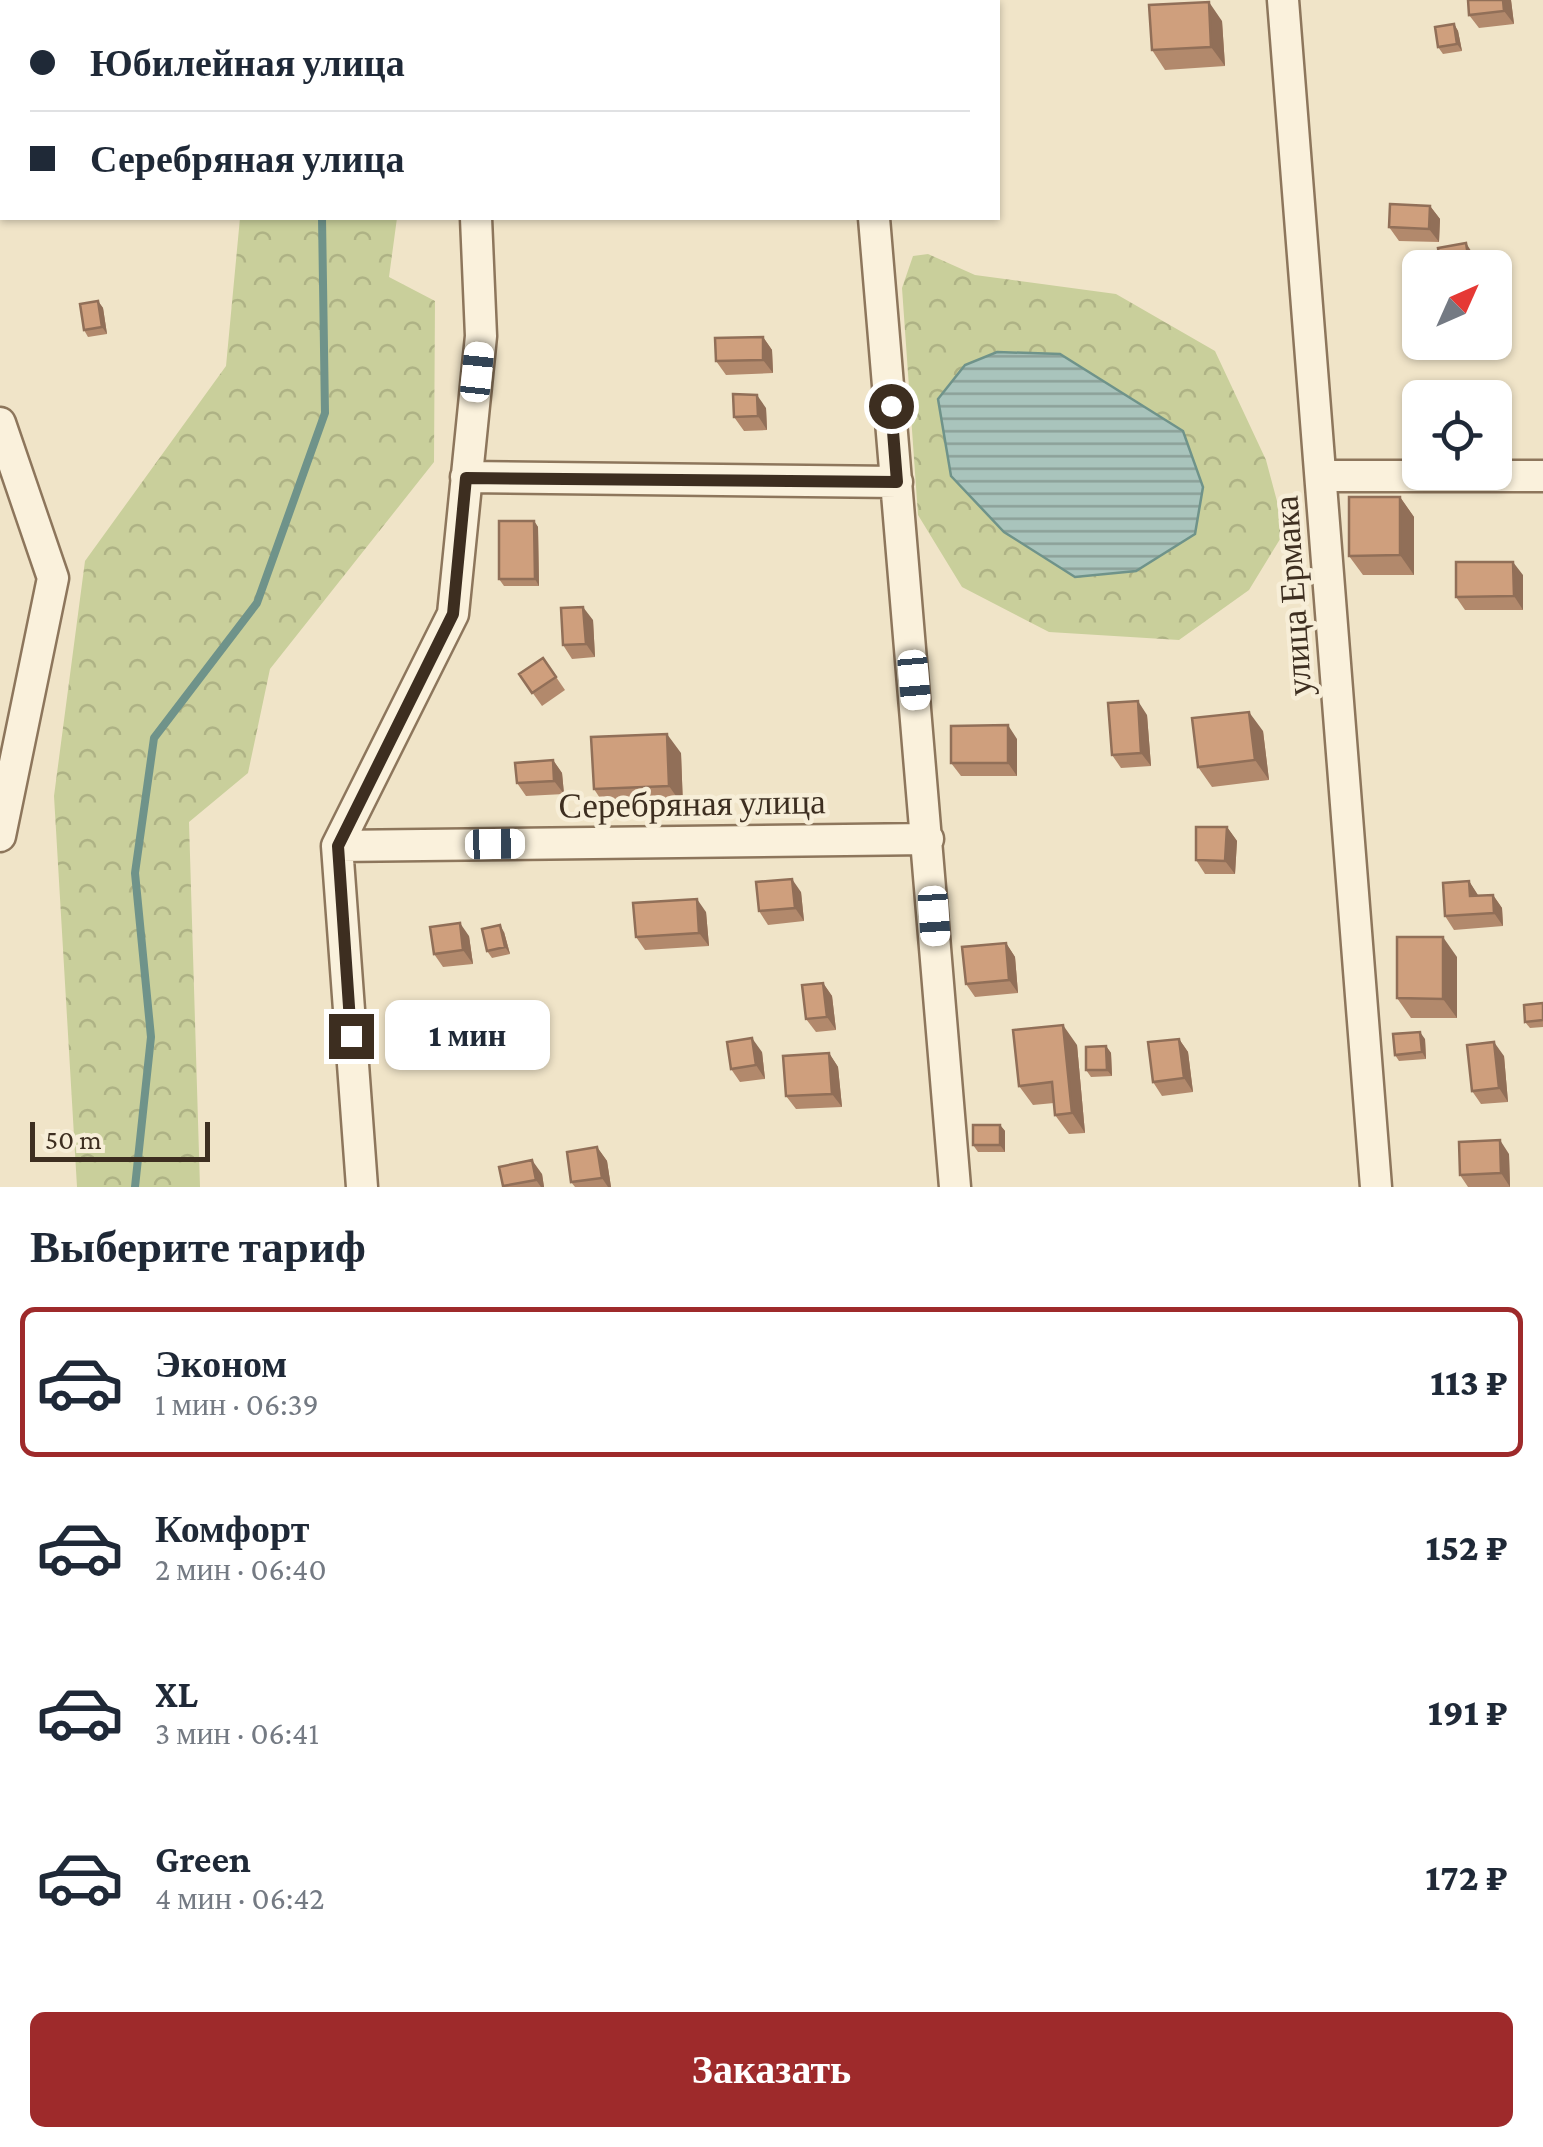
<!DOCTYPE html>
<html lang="ru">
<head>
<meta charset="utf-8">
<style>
  :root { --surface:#fff; --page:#f6f6f7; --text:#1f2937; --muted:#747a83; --line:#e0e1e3; --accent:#9e2a2b }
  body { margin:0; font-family:"Crimson Pro",serif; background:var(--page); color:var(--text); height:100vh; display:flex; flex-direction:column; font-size:38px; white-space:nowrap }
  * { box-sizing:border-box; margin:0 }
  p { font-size:32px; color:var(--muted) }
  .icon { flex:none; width:55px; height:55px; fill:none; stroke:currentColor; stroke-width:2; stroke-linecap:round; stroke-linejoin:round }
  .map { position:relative; height:1187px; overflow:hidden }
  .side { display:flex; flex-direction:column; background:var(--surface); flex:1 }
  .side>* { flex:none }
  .guide { position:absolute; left:0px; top:0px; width:1000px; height:220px; box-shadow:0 2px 8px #0004; display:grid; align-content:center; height:220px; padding:0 30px; background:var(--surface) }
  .needle { width:65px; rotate:45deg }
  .buttons { position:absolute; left:1402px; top:250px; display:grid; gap:20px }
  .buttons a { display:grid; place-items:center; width:110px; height:110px; border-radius:15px; background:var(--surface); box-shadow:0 2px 8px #0004; font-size:50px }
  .scale { position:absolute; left:30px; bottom:25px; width:180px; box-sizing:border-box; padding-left:10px; border:5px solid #3d2e20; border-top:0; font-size:28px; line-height:35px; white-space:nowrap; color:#3d2e20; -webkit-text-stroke:8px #f7eed8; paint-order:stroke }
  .end { position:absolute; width:45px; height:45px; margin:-22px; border:12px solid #3d2e20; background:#fff; box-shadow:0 0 0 5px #fff }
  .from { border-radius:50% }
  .bubble { position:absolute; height:70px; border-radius:15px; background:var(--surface); box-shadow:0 2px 8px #0004; font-size:32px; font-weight:800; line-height:70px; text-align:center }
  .car { position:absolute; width:30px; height:60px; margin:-30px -15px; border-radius:12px; box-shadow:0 0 8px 2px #0007; background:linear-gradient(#fff 24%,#345 0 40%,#fff 0 76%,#345 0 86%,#fff 0) }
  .guide b { display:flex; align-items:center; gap:35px; height:95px; font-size:38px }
  .guide b+b { border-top:2px solid var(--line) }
  .guide i { width:25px; height:25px; background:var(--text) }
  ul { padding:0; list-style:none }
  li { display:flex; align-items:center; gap:30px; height:150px; margin:0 20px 15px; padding:0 10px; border:5px solid transparent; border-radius:15px }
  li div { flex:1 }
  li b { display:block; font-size:38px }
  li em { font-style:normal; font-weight:800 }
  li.selected { border-color:var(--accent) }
  li>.icon { width:90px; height:90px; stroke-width:1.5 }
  h2 { padding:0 30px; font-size:45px; line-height:120px }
  .primary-button { display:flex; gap:20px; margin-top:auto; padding:20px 30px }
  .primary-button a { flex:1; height:115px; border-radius:15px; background:var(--accent); color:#fff; font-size:40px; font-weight:800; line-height:115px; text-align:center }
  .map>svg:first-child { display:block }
</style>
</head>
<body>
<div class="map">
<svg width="1543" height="1187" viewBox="0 0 1543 1187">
  <defs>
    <pattern id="forest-crowns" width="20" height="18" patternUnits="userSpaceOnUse" patternTransform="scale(2.5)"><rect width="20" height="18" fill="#c9cf9b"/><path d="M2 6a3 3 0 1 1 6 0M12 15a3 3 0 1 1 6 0" fill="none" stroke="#aeb285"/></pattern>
    <pattern id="water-rules" width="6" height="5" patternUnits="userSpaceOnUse" patternTransform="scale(2.5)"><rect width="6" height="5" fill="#a9c4bc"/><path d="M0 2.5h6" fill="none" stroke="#8ba098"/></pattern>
  </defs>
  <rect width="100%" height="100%" fill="#f0e4c8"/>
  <path fill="url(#forest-crowns)" fill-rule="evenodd" d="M240 218H397L389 277 435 301 434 462 270 669 248 773 189 822 200 1187H77L54 796 85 561 226 366Z
    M928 254 975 275 1116 294 1215 351 1266 460 1285 531 1249 590 1179 640 1049 632 962 587 918 515 902 288 913 256ZM1060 354 1182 431 1203 487Z"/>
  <path fill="url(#water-rules)" stroke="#6f938a" stroke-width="2.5" d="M997 352 1060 354 1183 431 1203 487 1195 534 1136 571 1075 577 1004 532 951 476 938 399 965 365Z"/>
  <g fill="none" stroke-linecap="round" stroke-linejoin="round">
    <path stroke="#6f938a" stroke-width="8" d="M278 0 279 2
      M135 1187 151 1037 135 873 154 738 257 603 325 413 322 218"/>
    <g stroke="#8d765c" stroke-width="35">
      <path id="street" d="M462 0V2
        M856 0V2
        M1283 0 1376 1187
        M874 218 955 1187
        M0 423 53 578 0 836
        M1322 476H1543
        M466 477 897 482
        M337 846 928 839
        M362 1187 337 846 453 614 481 336 476 218"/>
    </g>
    <use href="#street" stroke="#faf1dc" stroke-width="30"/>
  </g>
  <path fill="#b2896c" d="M1468 0H1511L1514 24 1479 28 1469 15Z
    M1222 21 1225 66 1165 70 1152 50Z
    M1454 24 1458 31 1462 51 1443 54 1438 47Z
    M1430 206 1440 219 1439 242 1399 241 1389 227Z
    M98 301 103 308 107 334 88 337 84 330Z
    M763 337 772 350 773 373 726 375 716 361Z
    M766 408 767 430 744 431 734 417Z
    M1400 497 1414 517V575H1363L1349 556Z
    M534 521 538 527 539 586H504L499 579Z
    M1523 575V610H1465L1456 597Z
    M593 620 595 657 572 659 563 645Z
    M543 658 565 690 542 706 519 674Z
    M1147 715 1151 766 1121 768 1112 755Z
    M1263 731 1269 780 1212 787 1198 767Z
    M1017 739V776H961L951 763Z
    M681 753 683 806 607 809 594 789Z
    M553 760 562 773 564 794 526 796 517 783Z
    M1227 827 1237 841 1235 874H1205L1196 860Z
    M1469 881 1478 896 1493 895 1502 908 1503 926 1454 930 1445 916Z
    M801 892 804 921 768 925 759 911Z
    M706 912 709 946 645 950 636 937Z
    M504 932 510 954 492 958 487 951Z
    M469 936 473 964 443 967 434 954Z
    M1006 943 1015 957 1018 993 975 997 966 984Z
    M1457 957V1018H1411L1397 998Z
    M823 983 832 996 836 1030 816 1032 806 1019Z
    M1543 1003V1027L1530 1028 1525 1022Z
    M1179 1039 1188 1052 1193 1092 1162 1096 1153 1082Z
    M1425 1039 1426 1059 1399 1061 1395 1055Z
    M1077 1045 1085 1133 1069 1134 1055 1115 1054 1103 1033 1105 1019 1086Z
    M1106 1046 1111 1053 1112 1076 1091 1077 1086 1070Z
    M762 1052 765 1079 740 1082 731 1069Z
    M829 1053 838 1067 842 1107 796 1109 786 1096Z
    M1504 1056 1508 1102 1481 1104 1472 1091Z
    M1000 1125 1005 1131V1152H978L973 1145Z
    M597 1147 607 1161 611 1187H575L571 1182Z
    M1509 1154 1510 1187H1468L1460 1175Z
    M499 1167 542 1174 544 1187H504Z"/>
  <path fill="#916f58" d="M1503 0H1511L1514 24 1504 11Z
    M1209 2 1222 21 1225 66 1211 47Z
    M1454 24 1458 31 1462 51 1457 44Z
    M1430 206 1440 219 1439 242 1429 229Z
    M1466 243 1475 257 1477 268H1470Z
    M98 301 103 308 107 334 102 327Z
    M763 337 772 350 773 373 763 360Z
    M757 395 766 408 767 430 758 416Z
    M1400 497 1414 517V575L1400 555Z
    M534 521 538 527 539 586 535 579Z
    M1513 562 1523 575V610L1514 596Z
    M583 607 593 620 595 657 586 644Z
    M1138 701 1147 715 1151 766 1141 753Z
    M1249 712 1263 731 1269 780 1255 760Z
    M1008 725 1017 739V776L1008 763Z
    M667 734 681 753 683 806 669 786Z
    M553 760 562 773 564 794 554 781Z
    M1227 827 1237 841 1235 874 1225 861Z
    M792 879 801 892 804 921 795 908Z
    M1469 881 1478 895 1479 910 1470 896Z
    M1493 895 1502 908 1503 926 1494 913Z
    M697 899 706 912 709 946 699 933Z
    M460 923 469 936 473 964 463 950Z
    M500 925 504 932 510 954 505 947Z
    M1443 937 1457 957V1018L1443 999Z
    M1006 943 1015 957 1018 993 1009 980Z
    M823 983 832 996 836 1030 827 1017Z
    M1063 1025 1077 1045 1085 1133 1072 1113Z
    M1420 1032 1425 1039 1426 1059 1422 1052Z
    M752 1038 762 1052 765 1079 756 1065Z
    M1179 1039 1188 1052 1193 1092 1184 1078Z
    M1494 1042 1504 1056 1508 1102 1499 1088Z
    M1106 1046 1111 1053 1112 1076 1107 1070Z
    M829 1053 838 1067 842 1107 832 1094Z
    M1000 1125 1005 1131V1152L1000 1145Z
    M1500 1140 1509 1154 1510 1187 1501 1173Z
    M597 1147 607 1161 611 1187H608L602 1178Z
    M532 1160 542 1174 544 1187H541L536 1180Z"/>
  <path fill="#cf9f7d" stroke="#916f58" stroke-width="2.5" d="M1468 0H1503L1504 11 1469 15Z
    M1209 2 1211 47 1152 50 1149 5Z
    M1454 24 1457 44 1438 47 1435 27Z
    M1390 204 1430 206 1429 229 1389 227Z
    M1466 243 1470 268H1441L1438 248Z
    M98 301 102 327 84 330 80 304Z
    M763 337V360L716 361 715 338Z
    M733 394 757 395 758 416 734 417Z
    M1349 497H1400V555L1349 556Z
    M499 521H534L535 579H499Z
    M1456 562H1513L1514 596 1456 597Z
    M583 607 586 644 563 645 561 608Z
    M543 658 556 677 532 693 519 674Z
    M1138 701 1141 753 1112 755 1108 703Z
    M1249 712 1255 760 1198 767 1192 718Z
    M1008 725V763H951V726Z
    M667 734 669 786 594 789 591 737Z
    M553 760 554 781 517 783 515 763Z
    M1196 827H1227L1225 861 1196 860Z
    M792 879 795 908 759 911 756 882Z
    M1469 881 1470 896 1493 895 1494 913 1445 916 1443 883Z
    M697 899 699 933 636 937 633 903Z
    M460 923 463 950 434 954 430 927Z
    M500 925 505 947 487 951 482 929Z
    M1397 937H1443V999L1397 998Z
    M1006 943 1009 980 966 984 962 947Z
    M823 983 827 1017 806 1019 802 985Z
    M1543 1003V1020L1525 1022 1524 1005Z
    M1063 1025 1072 1113 1055 1115 1052 1082 1019 1086 1013 1030Z
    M1420 1032 1422 1052 1395 1055 1393 1034Z
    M752 1038 756 1065 731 1069 727 1042Z
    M1179 1039 1184 1078 1153 1082 1148 1042Z
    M1494 1042 1499 1088 1472 1091 1467 1045Z
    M1106 1046 1107 1070H1086V1047Z
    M829 1053 832 1094 786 1096 783 1056Z
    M973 1125H1000V1145H973Z
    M1500 1140 1501 1173 1460 1175 1459 1142Z
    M597 1147 602 1178 571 1182 567 1152Z
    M532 1160 536 1180 503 1186 499 1167Z"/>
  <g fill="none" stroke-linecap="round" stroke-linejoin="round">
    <path stroke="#3d2e20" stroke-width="12" d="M351 1036 338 846 453 614 466 478 897 482 891 406"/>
  </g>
  <g text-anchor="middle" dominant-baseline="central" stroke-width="9" stroke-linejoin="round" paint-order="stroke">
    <g font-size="35" fill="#3d2e20" stroke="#f7eed8">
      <text transform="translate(1293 596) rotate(-94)">улица Ермака</text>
      <text transform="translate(692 804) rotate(-1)">Серебряная улица</text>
    </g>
  </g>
</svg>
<div class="buttons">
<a><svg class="needle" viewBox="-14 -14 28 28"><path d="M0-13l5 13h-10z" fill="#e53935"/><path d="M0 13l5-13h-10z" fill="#747a83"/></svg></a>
<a><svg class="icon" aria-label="locate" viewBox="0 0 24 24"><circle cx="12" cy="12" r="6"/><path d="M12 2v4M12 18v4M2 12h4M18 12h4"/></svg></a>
</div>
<div class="scale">50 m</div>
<i class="end from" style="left:891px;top:406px"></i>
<i class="end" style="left:351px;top:1036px"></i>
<div class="bubble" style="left:385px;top:1000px;width:165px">1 мин</div>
<i class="car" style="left:477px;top:372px;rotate:6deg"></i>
<i class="car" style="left:914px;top:680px;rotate:175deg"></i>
<i class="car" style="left:495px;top:844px;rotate:89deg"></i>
<i class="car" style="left:934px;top:916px;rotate:176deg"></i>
<div class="guide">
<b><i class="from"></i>Юбилейная улица</b>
<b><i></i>Серебряная улица</b>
</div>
</div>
<section class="side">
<h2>Выберите тариф</h2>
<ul>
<li class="selected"><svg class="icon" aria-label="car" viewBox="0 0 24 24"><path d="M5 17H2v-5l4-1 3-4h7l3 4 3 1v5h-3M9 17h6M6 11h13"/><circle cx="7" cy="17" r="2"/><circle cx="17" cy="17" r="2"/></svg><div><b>Эконом</b><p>1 мин · 06:39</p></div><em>113 ₽</em></li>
<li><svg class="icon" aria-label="car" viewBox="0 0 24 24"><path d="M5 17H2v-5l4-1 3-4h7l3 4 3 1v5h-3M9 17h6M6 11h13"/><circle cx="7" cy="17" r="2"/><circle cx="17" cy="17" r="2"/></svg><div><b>Комфорт</b><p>2 мин · 06:40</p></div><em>152 ₽</em></li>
<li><svg class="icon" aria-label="car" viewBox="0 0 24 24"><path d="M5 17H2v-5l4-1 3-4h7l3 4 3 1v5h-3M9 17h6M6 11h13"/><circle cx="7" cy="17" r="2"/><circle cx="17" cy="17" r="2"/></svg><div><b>XL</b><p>3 мин · 06:41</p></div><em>191 ₽</em></li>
<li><svg class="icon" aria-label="car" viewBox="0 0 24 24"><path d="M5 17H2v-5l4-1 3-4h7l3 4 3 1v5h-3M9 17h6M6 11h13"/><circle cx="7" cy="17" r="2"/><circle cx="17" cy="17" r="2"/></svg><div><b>Green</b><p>4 мин · 06:42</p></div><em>172 ₽</em></li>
</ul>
<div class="primary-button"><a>Заказать</a></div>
</section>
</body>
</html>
